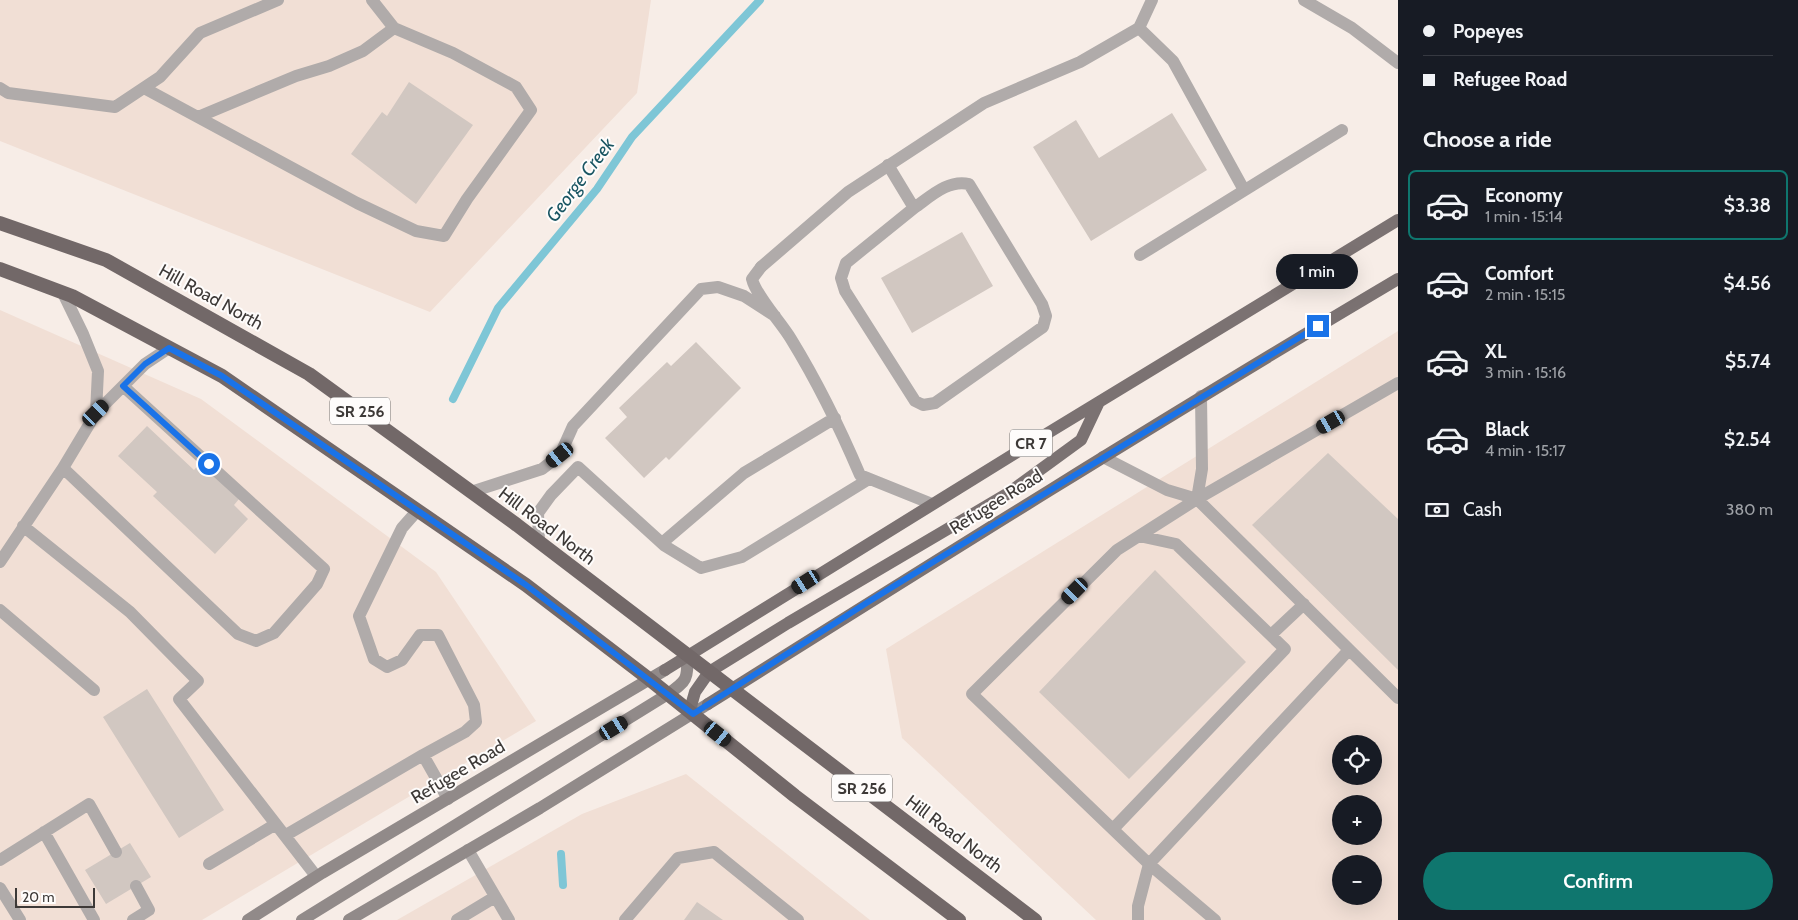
<!DOCTYPE html>
<html lang="en">
<head>
<meta charset="utf-8">
<style>
  :root { --surface:#171b24; --page:#242831; --text:#f1f3f6; --muted:#9ea1a6; --line:#363941; --accent:#0f766e }
  body { margin:0; font-family:Cabin,sans-serif; background:var(--page); color:var(--text); height:100vh; display:flex; flex-direction:column; font-size:19px; white-space:nowrap }
  * { box-sizing:border-box; margin:0 }
  p { font-size:16px; color:var(--muted) }
  .icon { flex:none; width:28px; height:28px; fill:none; stroke:currentColor; stroke-width:2; stroke-linecap:round; stroke-linejoin:round }
  .map { position:relative; flex:1; overflow:hidden }
  .details { display:flex; flex-direction:column; background:var(--surface); width:400px }
  .details>* { flex:none }
  .banner { display:grid; align-content:center; height:110px; padding:0 25px; background:var(--surface) }
  .fabs { position:absolute; left:1332px; top:735px; display:grid; gap:10px }
  .fabs a { display:grid; place-items:center; width:50px; height:50px; border-radius:50%; background:var(--surface); box-shadow:0 5px 20px #0002; font-size:25px }
  .scale { position:absolute; left:15px; bottom:12px; width:80px; box-sizing:border-box; padding-left:5px; border:2px solid #3d3937; border-top:0; font-size:14px; line-height:18px; white-space:nowrap; color:#3d3937; -webkit-text-stroke:4px #fefcfb; paint-order:stroke }
  .end { position:absolute; width:22px; height:22px; margin:-11px; border:6px solid #1a73e8; background:#fff; box-shadow:0 0 0 2px #fff }
  .from { border-radius:50% }
  .bubble { position:absolute; height:35px; border-radius:18px; background:var(--surface); box-shadow:0 5px 20px #0002; font-size:16px; font-weight:600; line-height:35px; text-align:center }
  .car { position:absolute; width:15px; height:30px; margin:-15px -8px; border-radius:6px; box-shadow:0 0 4px 1px #0007; background:linear-gradient(#222 24%,#8ab4d8 0 40%,#222 0 76%,#8ab4d8 0 86%,#222 0) }
  .banner b { display:flex; align-items:center; gap:18px; height:48px; font-size:19px }
  .banner b+b { border-top:1px solid var(--line) }
  .banner i { width:12px; height:12px; background:var(--text) }
  ul { padding:0; list-style:none }
  li { display:flex; align-items:center; gap:15px; height:70px; margin:0 10px 8px; padding:0 15px; border:2px solid transparent; border-radius:8px }
  li div { flex:1 }
  li b { display:block; font-size:19px }
  li em { font-style:normal; font-weight:600 }
  li.current { border-color:var(--accent) }
  li>.icon { width:45px; height:45px; stroke-width:1.5 }
  h2 { padding:0 25px; font-size:22px; line-height:60px }
  .pay { display:flex; align-items:center; gap:12px; height:55px; padding:0 25px; font-size:19px }
  .pay p { margin-inline-start:auto }
  .action { display:flex; gap:10px; margin-top:auto; padding:10px 25px }
  .action a { flex:1; height:58px; border-radius:30px; background:var(--accent); color:#fff; font-size:20px; font-weight:600; line-height:58px; text-align:center }
  main { display:flex; flex:1; min-height:0 }
  .map>svg:first-child { display:block }
</style>
</head>
<body>
<main>
<div class="map">
<svg width="1398" height="920" viewBox="0 0 1398 920">
  <rect width="100%" height="100%" fill="#f7ede7"/>
  <path fill="#f1dfd5" fill-rule="evenodd" d="M0 0H651L637 93 430 312 0 141Z
    M0 310 201 399 436 572 536 721 202 920H0Z
    M1398 331V920H1096L902 738 886 649ZM1341 744H1374V776H1341ZM1341 804H1374V836H1341ZM1341 864H1374V896H1341Z
    M686 774 870 920H397L582 814Z"/>
  <g fill="none" stroke-linecap="round" stroke-linejoin="round">
    <path stroke="#7ec6d6" stroke-width="8" d="M453 399 498 308 597 189 632 137 760 0
      M561 854 563 885"/>
  </g>
  <path fill="#d1c7c1" d="M409 82 473 125 416 204 351 154 382 112 387 116Z
    M1172 113 1207 170 1091 241 1033 147 1076 120 1099 158Z
    M962 232 993 286 912 333 881 278Z
    M696 342 741 388 669 460 666 457 644 478 605 438 627 417 619 408 667 362 671 366Z
    M147 426 194 470 200 463 239 499 234 505 248 519 215 554 153 496 157 492 118 456Z
    M1328 453 1398 519V670L1252 525Z
    M1155 570 1246 662 1129 779 1039 692Z
    M147 689 224 810 179 838 103 717Z
    M130 843 151 877 106 904 85 870Z
    M697 902 723 920H684Z"/>
  <g fill="none" stroke-linecap="round" stroke-linejoin="round">
    <path stroke="#b0abaa" stroke-width="12" d="M1139 28 1173 61 1244 190
      M0 88 8 93 115 107 160 77 200 33 278 0
      M144 88 357 203 416 231 444 236 467 199 531 110 516 87 453 53 394 28 372 0
      M198 117 296 76 329 66 363 51 394 28
      M888 165 914 208 846 263 841 278 845 291 915 401 923 405 935 403 1043 327 1046 316 1042 304 969 184C948 179 930 197 914 208
      M1140 255 1342 130
      M761 267 752 279C756 296 781 322 791 339 818 383 840 428 860 475L932 504
      M63 293 83 334 98 371 96 413
      M1103 457 1167 490 1197 499 1398 698
      M63 468 238 634 256 641 274 633 317 584 324 569 123 386
      M471 492 542 469 560 455 573 426 701 289 718 287 744 296 775 316
      M1197 499 1202 469 1201 396
      M417 511 402 528 359 616 374 659 387 667 402 660 420 635H438L474 705 476 722 465 732 423 755
      M23 526 130 612 198 681 179 699 316 876
      M539 542 538 513 551 495 578 467 665 546 701 568 742 557 869 479
      M662 543 744 473 835 418
      M0 562 63 468 96 413 145 364 169 348
      M0 610 94 690
      M1271 635 1304 604
      M1113 829 1285 649 1176 544 1139 536
      M44 832 94 920
      M286 835 423 755 448 799
      M468 850 509 920
      M0 860 89 804 116 852
      M209 864 276 824
      M0 888 20 920
      M133 920 149 910 136 886
      M457 920 495 897
      M625 920 678 858 714 852 798 920
      M1138 920V906L1149 864 1349 650
      M1215 920 1149 864 972 694 1117 550 1197 499 1398 383"/>
    <path stroke="#b0abaa" stroke-width="12" d="M1304 0 1352 28 1398 63
      M761 267 848 192 984 103 1080 62 1139 28 1152 0"/>
    <path stroke="#918a89" stroke-width="12" d="M248 920 322 873 665 670
      M302 920 668 694C687 681 688 679 687 656
      M349 920 540 808 708 704"/>
    <path stroke="#7b7272" stroke-width="12" d="M665 670 1043 436 1398 220
      M708 704C937 560 1165 417 1398 279
      M693 714 691 706 695 692 709 672 788 623 1007 494 1081 440 1099 402"/>
    <path stroke="#726868" stroke-width="14" d="M0 223 106 260 309 374 517 525 1035 920
      M0 269 72 296 222 376 526 585 649 679 795 796 959 920"/>
  </g>
  <g fill="none" stroke-linecap="round" stroke-linejoin="round">
    <path stroke="#1a73e8" stroke-width="6" d="M209 464 123 386 145 364 169 348 222 376 526 585 693 714 868 602 1318 326"/>
  </g>
  <g text-anchor="middle" dominant-baseline="central" stroke-width="4" stroke-linejoin="round" paint-order="stroke">
    <g fill="#fefcfb" stroke="#777472" stroke-width="1">
      <rect x="330" y="397.5" width="60" height="27" rx="4"/>
      <rect x="1010" y="429.5" width="42" height="27" rx="4"/>
      <rect x="832" y="774.5" width="60" height="27" rx="4"/>
    </g>
    <g font-size="16" font-weight="bold" fill="#3d3937">
      <text x="360" y="411">SR 256</text>
      <text x="1031" y="443">CR 7</text>
      <text x="862" y="788">SR 256</text>
    </g>
    <g font-size="18" fill="#3d3937" stroke="#fefcfb">
      <text transform="translate(211 297) rotate(29)">Hill Road North</text>
      <text transform="translate(996 502) rotate(-32)">Refugee Road</text>
      <text transform="translate(547 526) rotate(37)">Hill Road North</text>
      <text transform="translate(458 772) rotate(-31)">Refugee Road</text>
      <text transform="translate(954 834) rotate(37)">Hill Road North</text>
    </g>
    <g font-size="19" font-style="italic" fill="#1a5663" stroke="#fefcfb">
      <text transform="translate(580 180) rotate(-53)">George Creek</text>
    </g>
  </g>
</svg>
<div class="fabs">
<a><svg class="icon" aria-label="locate" viewBox="0 0 24 24"><circle cx="12" cy="12" r="6"/><path d="M12 2v4M12 18v4M2 12h4M18 12h4"/></svg></a>
<a>+</a>
<a>−</a>
</div>
<div class="scale">20 m</div>
<i class="end from" style="left:209px;top:464px"></i>
<i class="end" style="left:1318px;top:326px"></i>
<div class="bubble" style="left:1276px;top:254px;width:82px">1 min</div>
<i class="car" style="left:96px;top:413px;rotate:45deg"></i>
<i class="car" style="left:1331px;top:422px;rotate:240deg"></i>
<i class="car" style="left:560px;top:455px;rotate:231deg"></i>
<i class="car" style="left:806px;top:582px;rotate:238deg"></i>
<i class="car" style="left:1075px;top:591px;rotate:225deg"></i>
<i class="car" style="left:614px;top:728px;rotate:59deg"></i>
<i class="car" style="left:718px;top:734px;rotate:129deg"></i>
</div>
<section class="details">
<div class="banner">
<b><i class="from"></i>Popeyes</b>
<b><i></i>Refugee Road</b>
</div>
<h2>Choose a ride</h2>
<ul>
<li class="current"><svg class="icon" aria-label="car" viewBox="0 0 24 24"><path d="M5 17H2v-5l4-1 3-4h7l3 4 3 1v5h-3M9 17h6M6 11h13"/><circle cx="7" cy="17" r="2"/><circle cx="17" cy="17" r="2"/></svg><div><b>Economy</b><p>1 min · 15:14</p></div><em>$3.38</em></li>
<li><svg class="icon" aria-label="car" viewBox="0 0 24 24"><path d="M5 17H2v-5l4-1 3-4h7l3 4 3 1v5h-3M9 17h6M6 11h13"/><circle cx="7" cy="17" r="2"/><circle cx="17" cy="17" r="2"/></svg><div><b>Comfort</b><p>2 min · 15:15</p></div><em>$4.56</em></li>
<li><svg class="icon" aria-label="car" viewBox="0 0 24 24"><path d="M5 17H2v-5l4-1 3-4h7l3 4 3 1v5h-3M9 17h6M6 11h13"/><circle cx="7" cy="17" r="2"/><circle cx="17" cy="17" r="2"/></svg><div><b>XL</b><p>3 min · 15:16</p></div><em>$5.74</em></li>
<li><svg class="icon" aria-label="car" viewBox="0 0 24 24"><path d="M5 17H2v-5l4-1 3-4h7l3 4 3 1v5h-3M9 17h6M6 11h13"/><circle cx="7" cy="17" r="2"/><circle cx="17" cy="17" r="2"/></svg><div><b>Black</b><p>4 min · 15:17</p></div><em>$2.54</em></li>
</ul>
<div class="pay"><svg class="icon" aria-label="cash" viewBox="0 0 24 24"><path d="M3 7h18v10H3z"/><circle cx="12" cy="12" r="2"/></svg>Cash<p>380 m</p></div>
<div class="action"><a>Confirm</a></div>
</section>
</main>
</body>
</html>
